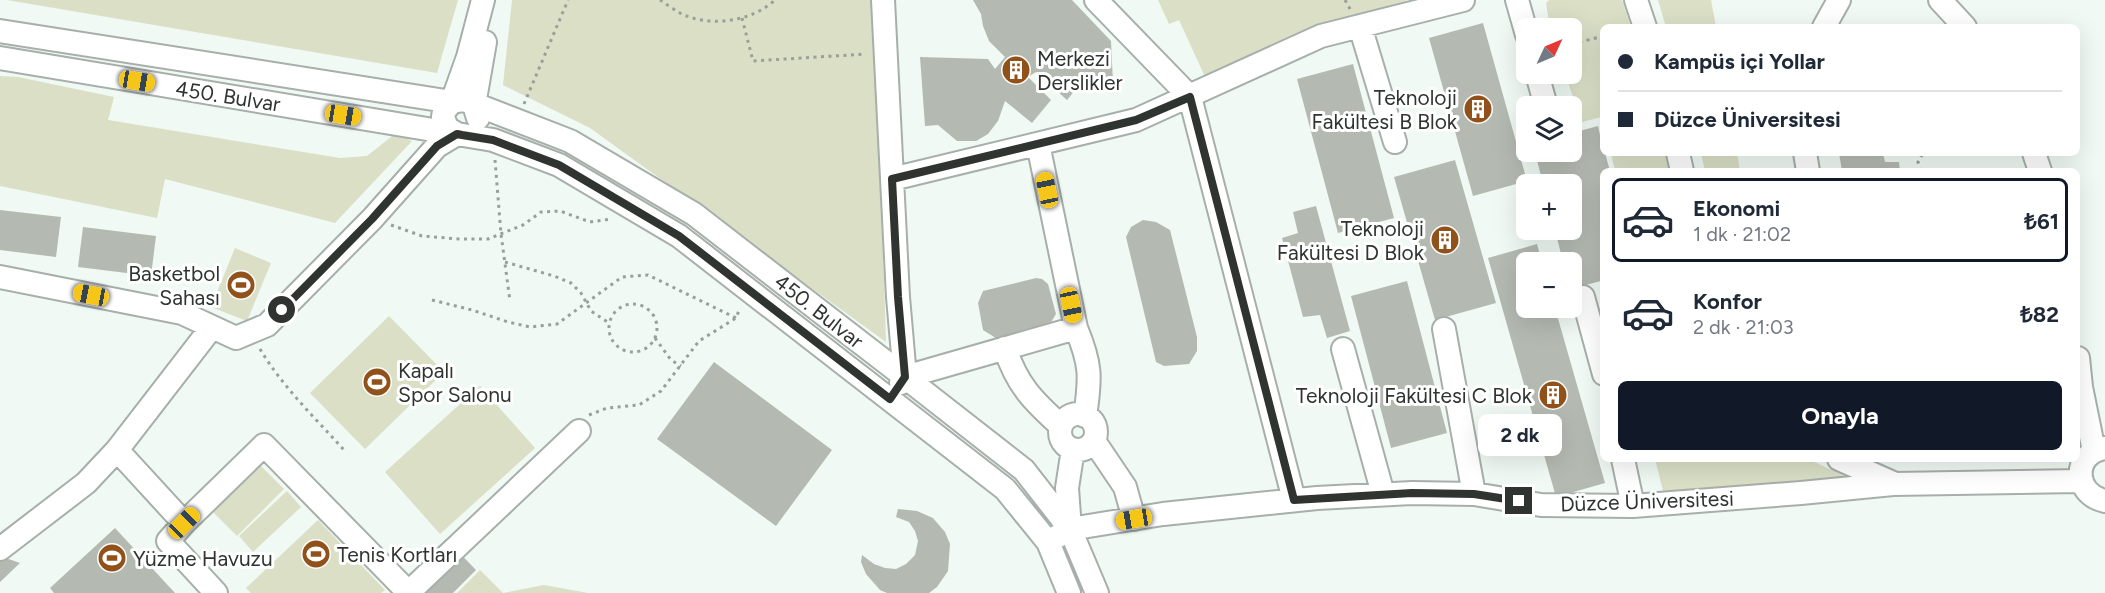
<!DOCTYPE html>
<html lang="tr">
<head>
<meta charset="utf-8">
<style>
  :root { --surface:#fff; --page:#f2f2f3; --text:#1f2937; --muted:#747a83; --line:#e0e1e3; --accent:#111827 }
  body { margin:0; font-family:Figtree,sans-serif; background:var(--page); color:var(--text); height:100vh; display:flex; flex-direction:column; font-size:22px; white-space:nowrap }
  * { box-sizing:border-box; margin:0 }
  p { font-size:20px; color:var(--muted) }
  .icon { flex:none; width:33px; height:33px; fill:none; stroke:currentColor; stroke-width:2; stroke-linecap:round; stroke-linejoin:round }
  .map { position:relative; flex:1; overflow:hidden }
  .details { position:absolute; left:1600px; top:168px; width:480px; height:294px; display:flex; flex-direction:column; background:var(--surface); border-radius:9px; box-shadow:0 6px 24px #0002 }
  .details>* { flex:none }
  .hud { position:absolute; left:1600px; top:24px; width:480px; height:132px; border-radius:9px; box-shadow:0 6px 24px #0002; display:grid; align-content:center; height:132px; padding:0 18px; background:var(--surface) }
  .needle { width:39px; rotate:46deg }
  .tools { position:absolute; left:1516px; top:18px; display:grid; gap:12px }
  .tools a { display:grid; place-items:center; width:66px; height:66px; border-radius:9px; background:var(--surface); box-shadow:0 6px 24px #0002; font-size:30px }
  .end { position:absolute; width:27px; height:27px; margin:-14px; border:8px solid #303431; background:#fff; box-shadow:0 0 0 3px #fff }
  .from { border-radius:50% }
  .bubble { position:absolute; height:42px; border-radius:9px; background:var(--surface); box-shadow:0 6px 24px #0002; font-size:20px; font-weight:700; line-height:42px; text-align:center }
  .car { position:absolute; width:18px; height:36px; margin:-18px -9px; border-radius:8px; box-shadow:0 0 4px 2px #0007; background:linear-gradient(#f5c518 24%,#345 0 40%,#f5c518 0 76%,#345 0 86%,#f5c518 0) }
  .hud b { display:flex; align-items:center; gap:21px; height:57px; font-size:22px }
  .hud b+b { border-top:2px solid var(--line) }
  .hud i { width:15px; height:15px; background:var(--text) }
  ul { padding:10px 0 0; list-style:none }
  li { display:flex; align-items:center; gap:18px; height:84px; margin:0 12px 9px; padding:0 6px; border:3px solid transparent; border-radius:9px }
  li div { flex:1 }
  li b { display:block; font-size:22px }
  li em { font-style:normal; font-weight:700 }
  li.active { border-color:var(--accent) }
  li>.icon { width:54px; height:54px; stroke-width:1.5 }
  .cta { display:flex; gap:12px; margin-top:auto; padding:12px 18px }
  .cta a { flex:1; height:69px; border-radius:9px; background:var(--accent); color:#fff; font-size:24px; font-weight:700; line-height:69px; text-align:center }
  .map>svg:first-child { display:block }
</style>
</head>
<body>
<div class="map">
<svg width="2105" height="593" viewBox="0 0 2105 593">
  <rect width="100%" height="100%" fill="#f0f9f3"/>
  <path fill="#dadfc6" d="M7 0H458L437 73Z
    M512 0H875L886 342 590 128 503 85Z
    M1158 0H1408L1334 22 1206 79 1179 20 1169 24Z
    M1549 0H1622L1631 27H1604L1603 123 1602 117 1582 122 1565 74H1572V28H1550L1546 3Z
    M1658 0H1711L1716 27H1666Z
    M0 76 18 77 114 97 108 120 340 158 367 156 396 133 412 141 335 223 165 179 157 218 0 186Z
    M1611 153H1668L1673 171H1615Z
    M1701 153H1737L1740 171H1705Z
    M235 248 271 263 247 321 211 307Z
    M389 316 444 372 365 449 310 393Z
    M480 386 535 448 440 534 385 472Z
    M253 458 284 489 237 536 206 505Z
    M1655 459H1808L1855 481 1665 499Z
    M287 491 301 507 253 552 239 536Z
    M318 520 385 590 381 593H251L246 588Z
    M480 570 503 593 544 585 588 593H457Z"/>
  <path fill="#b4bab2" d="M973 0H1072L1111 41 1113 83H1081L1067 100 1036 72 1028 77 1051 100 1032 123 1005 101 998 121 988 134 976 141H957L938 125 925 126 920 57 988 59 995 69 1005 57 989 41 983 26 981 14Z
    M1483 23 1527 181 1473 196 1429 38Z
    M1353 64 1394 218 1338 233 1297 79Z
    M1598 126 1604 153H1605L1610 171H1604V280L1572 289V262H1563L1555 230H1572V184H1543L1535 152H1572V133Z
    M1839 153H1883L1885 162H1899L1900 171H1842Z
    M1455 160 1496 303 1435 320 1394 177Z
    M1316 206 1350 331 1327 338 1320 315 1303 317 1282 238 1298 233 1293 212Z
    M0 210 61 217 56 257 0 250Z
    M1143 220 1156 222 1170 230 1197 337V351L1189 364 1164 366 1156 362 1126 237 1131 227Z
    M83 227 156 236 151 276 78 267Z
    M1537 244 1542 262H1527V308H1555L1605 483 1556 497 1488 258Z
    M1036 278 1042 279 1048 284 1056 314 1050 324 1034 328 1025 336 1014 334 999 340 983 330 978 303 983 291Z
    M1407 281 1447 433 1391 448 1351 296Z
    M714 362 832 450 776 526 657 439Z
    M898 509 917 511 933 518 945 532 950 544 948 571 937 587 929 593H887L880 590 866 574 861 562 862 555 874 564 885 568 896 569 906 564 915 555 918 541 915 531 909 522 896 517Z
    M115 528 175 593H54L50 588Z
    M446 539 476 570 453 593H390Z
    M0 556 20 563 0 582Z"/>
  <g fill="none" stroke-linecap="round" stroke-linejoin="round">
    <g stroke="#a7afaa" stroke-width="26">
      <path id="minor" d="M483 0 468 57 452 102 444 111 443 117 447 128 457 134 493 140 559 165 679 236 1005 489 1048 542 1069 593
        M883 0 898 297 905 377 901 383
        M1096 0 1190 97 1294 500
        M1517 0 1527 35
        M1636 0 1645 27
        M1940 0 1965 27
        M1360 26 1395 142
        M1824 27 1839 0
        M0 31 452 102 464 100 570 141 694 214 905 377 1024 470 1070 529 1097 593
        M0 58 457 134
        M1537 74 1544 99
        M478 118 474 105 485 42
        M1038 144 1076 328C1091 364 1091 377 1085 416
        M1678 153 1682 171
        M1805 153 1808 171
        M2034 153 2040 171
        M892 179 1136 120 1321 36 1463 0
        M0 277 182 313 236 338 267 325 372 219 437 146 457 134
        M1583 297 1604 374
        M1444 329 1474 494
        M1005 348C1017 385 1033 401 1061 426
        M1343 349 1383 494
        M2078 358 2081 387 2094 451
        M905 377 1076 328
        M1060 432a18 18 0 1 1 36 0a18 18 0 1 1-36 0Z
        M1094 441 1125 487 1134 519
        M2105 448C2072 453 2073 494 2105 501
        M117 450 184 523 168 541 216 593
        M1623 459 1633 506
        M1839 459 1893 483
        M184 523 264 445 409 593
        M1070 529 1067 488 1073 449
        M1048 542 1070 529 1163 514 1317 498 1412 493 1474 494 1541 505 1633 506 1801 493 1893 484 2081 481
        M0 549 86 483 117 450 212 327
        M408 593 579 431"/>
    </g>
    <path stroke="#99a09b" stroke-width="3" stroke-dasharray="3 4.5" stroke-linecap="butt" d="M660 0C666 4 673 9 680 13 709 28 751 22 775 0
      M1345 0 1350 9
      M742 18 753 61 866 54
      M1572 44 1604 36
      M524 104 568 0
      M495 160 501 234 510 301
      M1920 171 1918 162 1923 153
      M391 225 422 236 459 239H488L523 225 541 212 560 211 590 222 611 219
      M505 262 554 276 571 283 581 293 591 311 609 323
      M432 300 472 310 508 322 530 327 557 324 622 277 648 275 736 318
      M609 328a24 24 0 1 1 48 0a24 24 0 1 1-48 0Z
      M655 338 671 360 681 366
      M260 349C282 386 315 418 344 450
      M589 415 607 408 639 405 661 391 699 341 736 318 740 308"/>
    <use href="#minor" stroke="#fff" stroke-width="22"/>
  </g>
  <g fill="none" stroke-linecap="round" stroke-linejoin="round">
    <path stroke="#303431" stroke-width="8" d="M282 310 372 219 437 146 457 134 462 135 493 140 559 165 679 236 890 399 905 377 898 297 892 179 1136 120 1190 97 1294 500 1412 493 1474 494 1519 501"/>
  </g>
  <defs>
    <g id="building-disc" transform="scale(1.5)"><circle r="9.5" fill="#91511a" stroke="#fff"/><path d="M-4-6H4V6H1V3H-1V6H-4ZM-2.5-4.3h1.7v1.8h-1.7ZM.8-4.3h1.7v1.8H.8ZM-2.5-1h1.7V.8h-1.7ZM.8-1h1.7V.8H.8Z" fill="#fff"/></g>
    <g id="stadium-disc" transform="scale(1.5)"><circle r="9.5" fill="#91511a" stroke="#fff"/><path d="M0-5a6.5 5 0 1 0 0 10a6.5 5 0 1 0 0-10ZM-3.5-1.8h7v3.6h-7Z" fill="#fff"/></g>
  </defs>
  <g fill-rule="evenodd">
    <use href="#building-disc" x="1016" y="70"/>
    <use href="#building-disc" x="1478" y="109"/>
    <use href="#building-disc" x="1445" y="240"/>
    <use href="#stadium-disc" x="241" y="285"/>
    <use href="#stadium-disc" x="377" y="382"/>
    <use href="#building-disc" x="1553" y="395"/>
    <use href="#stadium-disc" x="316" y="554"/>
    <use href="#stadium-disc" x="112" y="558"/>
  </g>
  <g text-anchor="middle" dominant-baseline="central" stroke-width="6" stroke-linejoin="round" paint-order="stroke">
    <g font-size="21" fill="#303431" stroke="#fff" text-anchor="start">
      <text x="1037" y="58">Merkezi<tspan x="1037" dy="24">Derslikler</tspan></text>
      <text x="1457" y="97" text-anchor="end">Teknoloji<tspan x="1457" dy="24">Fakültesi B Blok</tspan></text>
      <text x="1424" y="228" text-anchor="end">Teknoloji<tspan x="1424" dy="24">Fakültesi D Blok</tspan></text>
      <text x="220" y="273" text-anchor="end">Basketbol<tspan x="220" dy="24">Sahası</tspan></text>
      <text x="398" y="370">Kapalı<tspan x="398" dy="24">Spor Salonu</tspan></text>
      <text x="1532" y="395" text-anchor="end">Teknoloji Fakültesi C Blok</text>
      <text x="337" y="554">Tenis Kortları</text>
      <text x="133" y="558">Yüzme Havuzu</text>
    </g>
    <g font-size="21" fill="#303431" stroke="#fff">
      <text transform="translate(228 96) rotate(9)">450. Bulvar</text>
      <text transform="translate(819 311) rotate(38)">450. Bulvar</text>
      <text transform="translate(1647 501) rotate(-2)">Düzce Üniversitesi</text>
    </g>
  </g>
</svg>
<div class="tools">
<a><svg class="needle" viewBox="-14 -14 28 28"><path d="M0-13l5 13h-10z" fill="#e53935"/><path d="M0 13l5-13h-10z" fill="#747a83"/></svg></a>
<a><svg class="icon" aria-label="layers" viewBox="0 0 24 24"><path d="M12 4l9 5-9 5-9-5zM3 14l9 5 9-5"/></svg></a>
<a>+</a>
<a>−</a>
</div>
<i class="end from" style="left:282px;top:310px"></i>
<i class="end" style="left:1519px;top:501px"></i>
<div class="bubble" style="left:1478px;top:414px;width:84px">2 dk</div>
<i class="car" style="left:137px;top:81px;rotate:100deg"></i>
<i class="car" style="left:343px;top:115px;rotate:99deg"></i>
<i class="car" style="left:1047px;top:190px;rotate:348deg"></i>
<i class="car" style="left:91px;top:295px;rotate:281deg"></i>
<i class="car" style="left:1071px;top:305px;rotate:168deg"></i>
<i class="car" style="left:1134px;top:519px;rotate:261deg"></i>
<i class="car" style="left:184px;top:523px;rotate:45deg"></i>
<div class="hud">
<b><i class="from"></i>Kampüs içi Yollar</b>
<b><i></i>Düzce Üniversitesi</b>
</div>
<section class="details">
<ul>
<li class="active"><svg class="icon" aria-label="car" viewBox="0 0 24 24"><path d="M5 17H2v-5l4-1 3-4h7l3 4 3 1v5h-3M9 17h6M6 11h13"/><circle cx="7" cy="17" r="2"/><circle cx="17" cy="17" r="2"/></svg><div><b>Ekonomi</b><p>1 dk · 21:02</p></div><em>₺61</em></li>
<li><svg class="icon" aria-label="car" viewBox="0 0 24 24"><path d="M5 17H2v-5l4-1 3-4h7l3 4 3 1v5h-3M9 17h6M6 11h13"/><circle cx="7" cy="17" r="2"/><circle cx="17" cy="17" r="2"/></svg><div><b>Konfor</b><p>2 dk · 21:03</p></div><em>₺82</em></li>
</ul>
<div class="cta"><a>Onayla</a></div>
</section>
</div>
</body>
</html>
